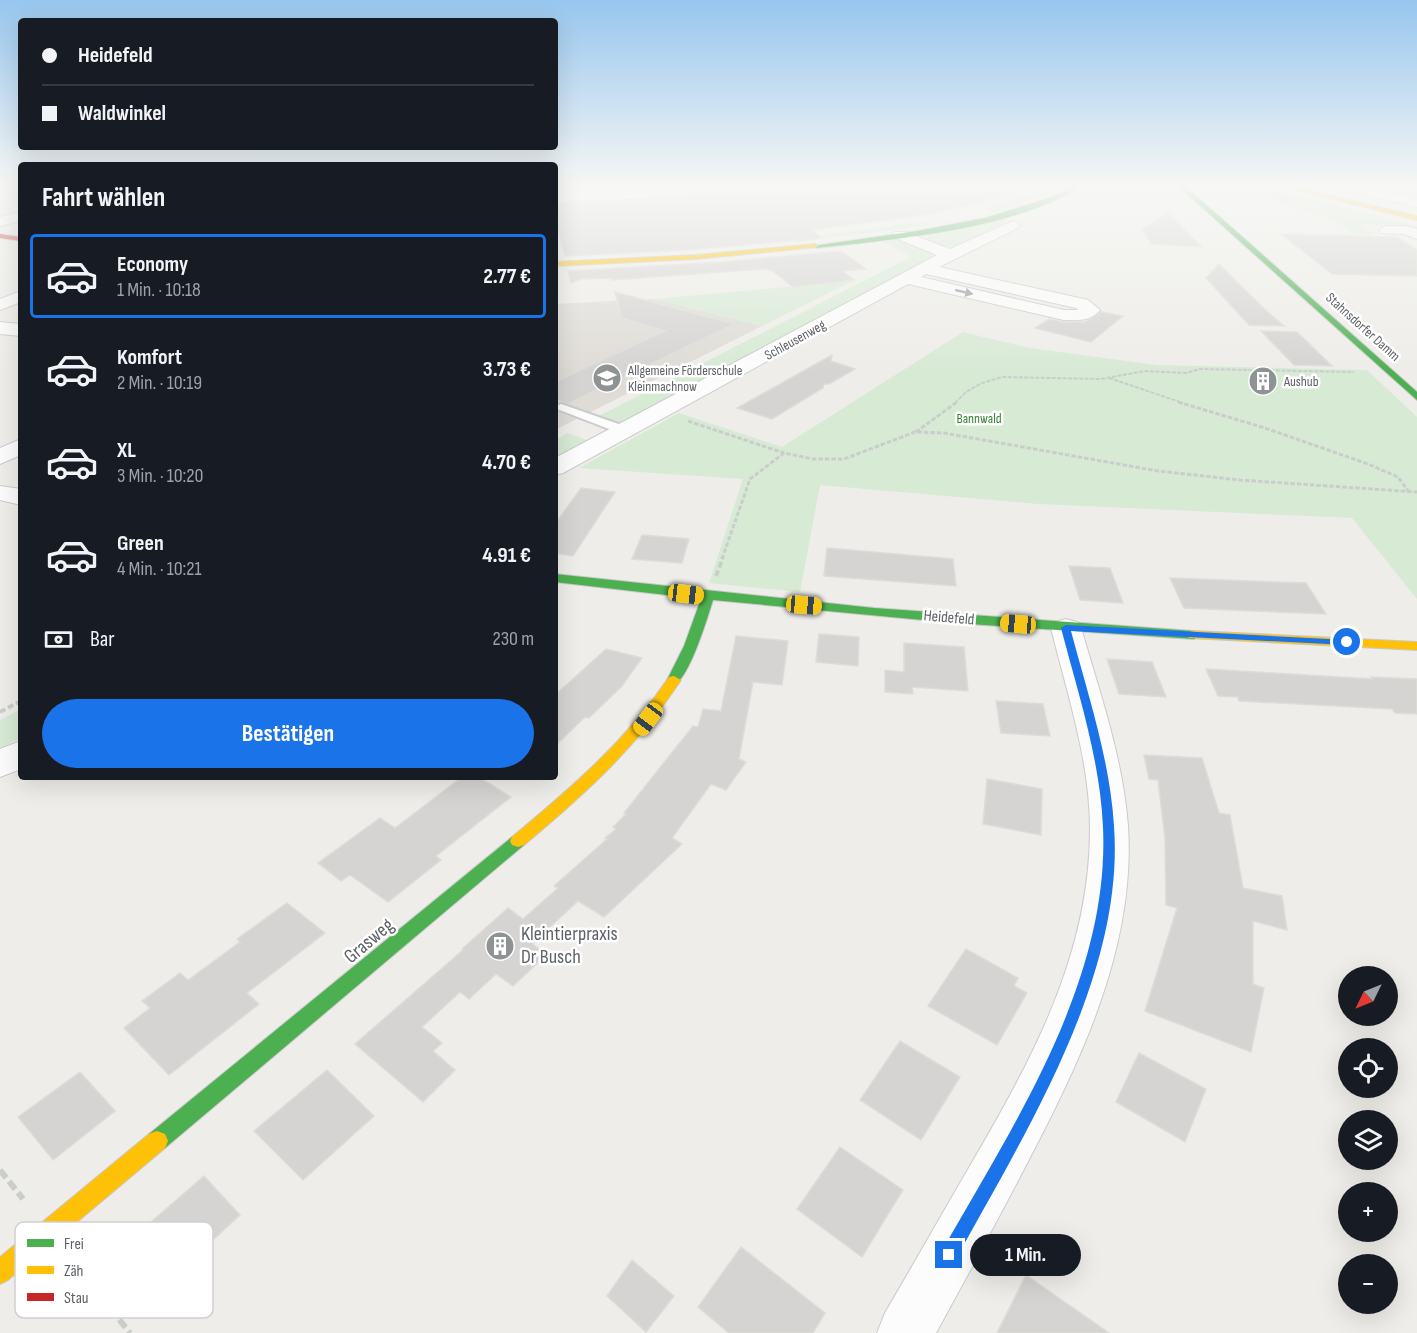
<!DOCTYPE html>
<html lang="de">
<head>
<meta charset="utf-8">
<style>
  :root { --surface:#171b24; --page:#20242c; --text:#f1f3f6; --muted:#9ea1a6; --line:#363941; --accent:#1a73e8 }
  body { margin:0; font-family:"Sofia Sans Condensed",sans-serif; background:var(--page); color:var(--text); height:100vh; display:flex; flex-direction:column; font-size:22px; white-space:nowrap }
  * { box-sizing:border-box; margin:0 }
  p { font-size:20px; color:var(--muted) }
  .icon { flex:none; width:33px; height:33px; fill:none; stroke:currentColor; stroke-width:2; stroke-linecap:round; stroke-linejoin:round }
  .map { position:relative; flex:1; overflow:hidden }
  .panel { position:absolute; left:18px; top:162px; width:540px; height:618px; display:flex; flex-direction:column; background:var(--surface); border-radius:6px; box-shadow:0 6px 24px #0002 }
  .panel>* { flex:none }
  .banner { position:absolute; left:18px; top:18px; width:540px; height:132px; border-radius:6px; box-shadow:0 6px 24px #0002; display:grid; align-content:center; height:132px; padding:0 24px; background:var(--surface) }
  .needle { width:39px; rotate:227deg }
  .tools { position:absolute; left:1338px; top:966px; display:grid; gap:12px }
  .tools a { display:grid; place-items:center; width:60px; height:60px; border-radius:50%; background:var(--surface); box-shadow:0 6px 24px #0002; font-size:30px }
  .end { position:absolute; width:27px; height:27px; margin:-14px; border:8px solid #1a73e8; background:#fff; box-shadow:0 0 0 3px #fff }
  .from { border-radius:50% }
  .bubble { position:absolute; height:42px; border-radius:21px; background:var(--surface); box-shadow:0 6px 24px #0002; font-size:20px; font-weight:700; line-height:42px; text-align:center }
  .car { position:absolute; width:18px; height:36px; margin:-18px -9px; border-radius:8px; box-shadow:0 0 4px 2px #0007; background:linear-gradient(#f5c518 24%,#345 0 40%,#f5c518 0 76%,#345 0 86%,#f5c518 0) }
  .banner b { display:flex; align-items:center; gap:21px; height:57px; font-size:22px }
  .banner b+b { border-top:2px solid var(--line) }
  .banner i { width:15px; height:15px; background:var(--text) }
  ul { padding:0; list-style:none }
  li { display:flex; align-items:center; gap:18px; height:84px; margin:0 12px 9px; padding:0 12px; border:3px solid transparent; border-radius:6px }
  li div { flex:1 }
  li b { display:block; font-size:22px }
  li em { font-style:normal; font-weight:700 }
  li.active { border-color:var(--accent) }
  li>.icon { width:54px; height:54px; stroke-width:1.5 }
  h2 { padding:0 24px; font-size:27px; line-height:72px }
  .pay { display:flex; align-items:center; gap:15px; height:66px; padding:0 24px; font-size:22px }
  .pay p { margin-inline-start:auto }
  .primary-button { display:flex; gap:12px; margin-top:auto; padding:12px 24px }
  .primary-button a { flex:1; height:69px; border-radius:36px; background:var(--accent); color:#fff; font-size:24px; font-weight:700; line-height:69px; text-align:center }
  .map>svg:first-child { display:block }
</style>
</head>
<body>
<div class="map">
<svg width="1417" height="1333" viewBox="0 0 1417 1333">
  <rect width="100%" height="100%" fill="#eeede9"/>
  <path fill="#dfdcd7" d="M655 299 762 326 555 430V304Z"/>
  <path fill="#d7ead4" d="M1195 185H1253L1417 226V230L1393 225 1361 224 1374 234 1353 233 1337 222 1252 192 1201 191Z
    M1049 187 1062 189 995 212 984 209Z
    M1002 219 1008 220C982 233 955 257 927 240L929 235Z
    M924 222 931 225 798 242 792 239Z
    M898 240 937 254 933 261 623 423 599 416 911 257 883 241Z
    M853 281 762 326 655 299Z
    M963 332 1030 348 1156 365 1367 370 1417 417V599L1352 518 1039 504 820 485 800 592 709 583 743 479 579 468 679 413 782 447Z
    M568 433 589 441 555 459V440Z
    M21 709V738L0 749V720Z"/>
  <path fill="#d5d4d2" stroke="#dedcd8" stroke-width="1.5" d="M583 185H655L555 192V186Z
    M752 185H1014L1015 194 931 214 812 230 822 238 688 250 565 256 555 217V204L627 201 744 191Z
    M1168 213 1202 247 1152 244 1142 230Z
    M1281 234 1397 237 1417 250V276L1332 274Z
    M841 251 866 269 843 271 854 280 793 287 773 271 765 269 612 280 611 278 581 279 571 283 568 271 723 262Z
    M1219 264 1260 305 1284 326 1249 325 1206 278Z
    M615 292 734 324 568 404 555 399V382L665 331 622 318Z
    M1101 312 1123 316 1091 342 1035 328 1049 319 1064 322H1084L1093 318Z
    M1261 331 1297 332 1332 366 1294 365Z
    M832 355 831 361 855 369 829 384H824L823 388 772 419 737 408Z
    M581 488 615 492 573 556 555 553V524Z
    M642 535 689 539 682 563 632 559Z
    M827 548 953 559 956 586 824 576Z
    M1069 566 1110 568 1123 603 1080 600Z
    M1170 578 1306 583 1326 614 1184 608Z
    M819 634 859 637 858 666 816 662Z
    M736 636 788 641 782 685 753 682 739 759 746 762 726 790 711 784 672 838 682 844 604 917 578 901 532 944 547 954 513 986 496 974 469 999 460 992 422 1027 442 1043 433 1051 455 1070 423 1102 355 1044 463 950 462 949 508 908 523 919 558 888 554 886 607 839 605 838 616 829 613 827 626 814 624 813 693 726 698 727 703 709 721 711Z
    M904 643 964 647 968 691 912 687 913 694 885 692V670L904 672Z
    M606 649 642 658 622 686 589 718 585 717 555 746V695Z
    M1107 659 1152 662 1166 697 1119 694Z
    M1206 669 1373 679 1371 677 1417 679V714L1395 713 1392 709 1239 701 1238 697 1218 696Z
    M996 701 1043 704 1050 736 1001 733Z
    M1144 755 1202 758 1219 813 1230 815 1243 888 1282 896 1287 930 1253 921V984L1264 988 1251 1052 1145 1011 1177 908 1166 905 1165 839 1158 780 1149 779Z
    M462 777H479L511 797 436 856 441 860 388 902 350 875 341 881 318 863 380 818 395 828Z
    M987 779 1042 789 1041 835 983 824Z
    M287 903 325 933 247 993 259 1004 169 1075 124 1028 150 1008 142 1001 180 973 188 980 240 942 237 939Z
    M966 949 1018 978 1014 986 1027 993 997 1045 928 1006Z
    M900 1041 960 1077 921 1140 860 1100Z
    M1139 1053 1206 1089 1185 1142 1116 1102Z
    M327 1070 374 1116 303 1180 254 1131Z
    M80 1072 115 1111 53 1160 18 1117Z
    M840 1147 903 1190 862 1257 797 1209Z
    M204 1176 240 1215 174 1276 137 1234Z
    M741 1247 825 1313 813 1333H729L698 1307Z
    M632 1260 674 1296 646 1332 607 1296Z
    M1026 1275 1109 1333H997Z"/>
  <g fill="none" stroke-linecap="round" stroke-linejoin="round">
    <g stroke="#cacbcb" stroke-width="4">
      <path id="lane" d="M561 404 630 428 632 431 630 434H622L557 409 555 407Z"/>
    </g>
    <g stroke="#cacbcb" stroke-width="2">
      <path id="street" d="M694 185H750L744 189 627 199 555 202V194Z
        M1335 185H1359L1417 199V207L1336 188Z
        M21 212V221L0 226V217Z
        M1013 221 1020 225 1018 228 939 267 1088 300 1100 310C1090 322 1078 320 1064 320L908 284 563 473 555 475V458L937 255 895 238 892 235 895 232H905L950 249ZM926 274 1076 308 1078 310H1064L921 277Z
        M1386 226H1405L1417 229V239L1404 234 1381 233 1379 230Z
        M21 291V302L0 310V299Z
        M0 322 21 324V336L0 334Z
        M21 439V455L0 464V448Z
        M0 486 21 489V505L0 500Z
        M1066 619 1077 622 1081 628C1100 693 1123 759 1128 826 1136 950 1078 1066 1022 1173 994 1227 965 1280 936 1333H877L885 1313C915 1262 944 1210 974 1159 1034 1056 1090 952 1090 829 1090 761 1067 693 1051 628L1055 622Z
        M21 741V769L0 777V749Z"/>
    </g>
    <g stroke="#c9c9ca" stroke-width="2">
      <path id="fast" d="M1076 185H1084C1015 229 896 239 816 248L813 246 917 231 985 218 1049 198Z
        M1177 185H1184L1417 392V400Z
        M555 574 874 608 1194 631 1200 635 1194 639 954 623 713 600C708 616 689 680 674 684L667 680 684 646 701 599 555 582Z
        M518 835 524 837 526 841 524 845 165 1148 157 1151 149 1148 146 1141 149 1134 512 837Z"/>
    </g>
    <g stroke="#c9c9ca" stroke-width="2">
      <path id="slow" d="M1276 185H1287L1417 216V220Z
        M816 244 818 247 696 259 555 266V262L696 255Z
        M1194 631 1417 642V650L1189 638 1188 635 1189 632Z
        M674 676 681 680C636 748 586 793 524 845L518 847 512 845 510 841 512 837C571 788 626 741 669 677Z
        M157 1131 165 1134 168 1141 165 1148 8 1280 0 1284V1257L149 1134Z"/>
    </g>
    <g stroke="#c9c9ca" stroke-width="2">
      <path id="jam" d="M0 234 21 237V241L0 238Z"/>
    </g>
    <path stroke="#cacecb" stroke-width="2" stroke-dasharray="4 1.5" stroke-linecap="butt" d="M1109 378 1183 403
      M955 403 966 392 982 383 1002 377 1101 379 1145 371 1186 373 1200 369 1354 372"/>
    <path stroke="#cacecb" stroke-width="3" stroke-dasharray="4.5 2" stroke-linecap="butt" d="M1178 402 1265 428 1368 464 1398 477 1409 492
      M688 421 784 453
      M916 432 957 402
      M722 559 750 479 784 453 813 459H844L915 432 944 433 1158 471 1240 480 1417 492"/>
    <path stroke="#cacecb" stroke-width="4" stroke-dasharray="6 3" stroke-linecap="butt" d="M716 576 723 557
      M0 712 21 701"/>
    <path stroke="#cacecb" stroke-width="6" stroke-dasharray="10 4.5" stroke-linecap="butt" d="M0 1170 23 1199
      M74 1263 130 1333"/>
    <use href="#lane" fill="#fcfcfc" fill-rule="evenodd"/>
    <use href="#street" fill="#fcfcfc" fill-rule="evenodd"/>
    <use href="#fast" fill="#4caf50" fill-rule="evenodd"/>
    <use href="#slow" fill="#ffc107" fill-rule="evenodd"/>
    <use href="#jam" fill="#c62828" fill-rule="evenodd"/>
  </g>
  <defs><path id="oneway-solid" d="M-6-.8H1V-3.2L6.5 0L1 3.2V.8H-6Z" transform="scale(1.5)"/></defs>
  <use fill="#95989b" href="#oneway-solid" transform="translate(964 292) rotate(13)"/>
  <linearGradient id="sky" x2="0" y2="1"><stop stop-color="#97c6ee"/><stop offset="0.5" stop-color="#f7f7f5"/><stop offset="1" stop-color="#f7f7f5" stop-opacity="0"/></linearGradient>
  <rect width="1417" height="372" fill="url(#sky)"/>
  <path fill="#1a73e8" d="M1066 625 1347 640 1351 642 1347 645 1071 631C1088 695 1110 760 1114 826 1125 977 1024 1134 955 1261L949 1264 943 1261 940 1255 943 1249C1015 1122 1110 980 1103 827 1100 759 1078 693 1061 628Z"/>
  <defs>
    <g id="school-disc" transform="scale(1.5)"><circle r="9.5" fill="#909394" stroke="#fff"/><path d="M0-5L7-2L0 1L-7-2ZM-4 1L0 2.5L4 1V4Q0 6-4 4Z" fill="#fff"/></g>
    <g id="building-disc" transform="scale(1.5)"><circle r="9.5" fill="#909394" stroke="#fff"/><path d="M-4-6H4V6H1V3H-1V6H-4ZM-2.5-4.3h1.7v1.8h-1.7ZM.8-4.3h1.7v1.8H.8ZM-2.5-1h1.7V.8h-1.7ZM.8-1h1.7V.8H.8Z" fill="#fff"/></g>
  </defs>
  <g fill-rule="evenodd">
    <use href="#school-disc" x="607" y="378"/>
    <use href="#building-disc" x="1263" y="381"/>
    <use href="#building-disc" x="500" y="946"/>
  </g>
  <g text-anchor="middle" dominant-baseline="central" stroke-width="5" stroke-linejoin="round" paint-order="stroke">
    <g font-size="14" fill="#5e6267" stroke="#fff">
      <text transform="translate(1363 327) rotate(42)">Stahnsdorfer Damm</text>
      <text transform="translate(795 340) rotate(-29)">Schleusenweg</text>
    </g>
    <g font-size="14" fill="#5e6267" stroke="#fff" text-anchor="start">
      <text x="628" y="370">Allgemeine Förderschule<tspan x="628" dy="16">Kleinmachnow</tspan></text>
      <text x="1284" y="381">Aushub</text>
    </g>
    <g font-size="14" fill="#328232" stroke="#fff">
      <text x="979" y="418">Bannwald</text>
    </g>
    <g font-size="16" fill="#5e6267" stroke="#fff">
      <text transform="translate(949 618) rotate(5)">Heidefeld</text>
    </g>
    <g font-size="20" fill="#5e6267" stroke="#fff" text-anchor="start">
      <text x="521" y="934">Kleintierpraxis<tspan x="521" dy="23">Dr Busch</tspan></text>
    </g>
    <g font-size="20" fill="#5e6267" stroke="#fff">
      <text transform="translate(369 941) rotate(-40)">Grasweg</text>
    </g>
  </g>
  <rect x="15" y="1222" width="198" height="96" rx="9" fill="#fff" stroke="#cfd0d1" stroke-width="1.5"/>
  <rect x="27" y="1239" width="27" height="8" fill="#4caf50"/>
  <rect x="27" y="1266" width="27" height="8" fill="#ffc107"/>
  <rect x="27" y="1293" width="27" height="8" fill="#c62828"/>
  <g font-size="16" fill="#5e6267">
    <text x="64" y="1249">Frei</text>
    <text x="64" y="1276">Zäh</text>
    <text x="64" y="1303">Stau</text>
  </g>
</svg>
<div class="tools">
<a><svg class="needle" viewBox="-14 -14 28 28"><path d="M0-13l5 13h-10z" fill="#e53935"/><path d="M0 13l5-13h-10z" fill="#9ea1a6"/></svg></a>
<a><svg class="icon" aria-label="locate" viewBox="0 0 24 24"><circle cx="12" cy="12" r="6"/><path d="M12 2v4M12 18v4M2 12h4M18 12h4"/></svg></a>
<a><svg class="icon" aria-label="layers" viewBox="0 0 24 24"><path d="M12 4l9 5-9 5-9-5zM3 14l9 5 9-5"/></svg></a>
<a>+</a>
<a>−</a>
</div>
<i class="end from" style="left:1347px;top:642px"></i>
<i class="end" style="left:949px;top:1255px"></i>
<div class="bubble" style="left:970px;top:1234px;width:111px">1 Min.</div>
<i class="car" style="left:686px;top:594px;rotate:97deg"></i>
<i class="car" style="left:804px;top:605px;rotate:95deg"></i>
<i class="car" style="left:1018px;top:624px;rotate:275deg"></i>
<i class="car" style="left:648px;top:719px;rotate:217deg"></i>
<div class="banner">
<b><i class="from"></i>Heidefeld</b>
<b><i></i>Waldwinkel</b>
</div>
<section class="panel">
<h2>Fahrt wählen</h2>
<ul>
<li class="active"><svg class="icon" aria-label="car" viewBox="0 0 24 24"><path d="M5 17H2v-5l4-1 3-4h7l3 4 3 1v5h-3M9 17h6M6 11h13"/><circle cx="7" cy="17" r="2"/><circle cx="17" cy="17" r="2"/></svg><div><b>Economy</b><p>1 Min. · 10:18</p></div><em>2.77 €</em></li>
<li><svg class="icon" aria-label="car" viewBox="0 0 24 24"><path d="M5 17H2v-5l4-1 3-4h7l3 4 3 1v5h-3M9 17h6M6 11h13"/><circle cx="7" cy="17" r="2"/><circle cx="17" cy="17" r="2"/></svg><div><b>Komfort</b><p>2 Min. · 10:19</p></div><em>3.73 €</em></li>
<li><svg class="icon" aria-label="car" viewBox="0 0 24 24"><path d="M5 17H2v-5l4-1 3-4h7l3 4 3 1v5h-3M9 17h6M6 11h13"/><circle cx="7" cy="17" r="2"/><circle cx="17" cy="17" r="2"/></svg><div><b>XL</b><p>3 Min. · 10:20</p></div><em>4.70 €</em></li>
<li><svg class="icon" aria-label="car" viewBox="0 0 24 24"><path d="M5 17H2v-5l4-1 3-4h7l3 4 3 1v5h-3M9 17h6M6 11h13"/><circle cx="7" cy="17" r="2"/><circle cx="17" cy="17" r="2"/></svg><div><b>Green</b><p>4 Min. · 10:21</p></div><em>4.91 €</em></li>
</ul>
<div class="pay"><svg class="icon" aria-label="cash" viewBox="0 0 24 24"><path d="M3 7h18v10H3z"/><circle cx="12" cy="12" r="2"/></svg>Bar<p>230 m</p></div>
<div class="primary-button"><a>Bestätigen</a></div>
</section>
</div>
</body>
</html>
